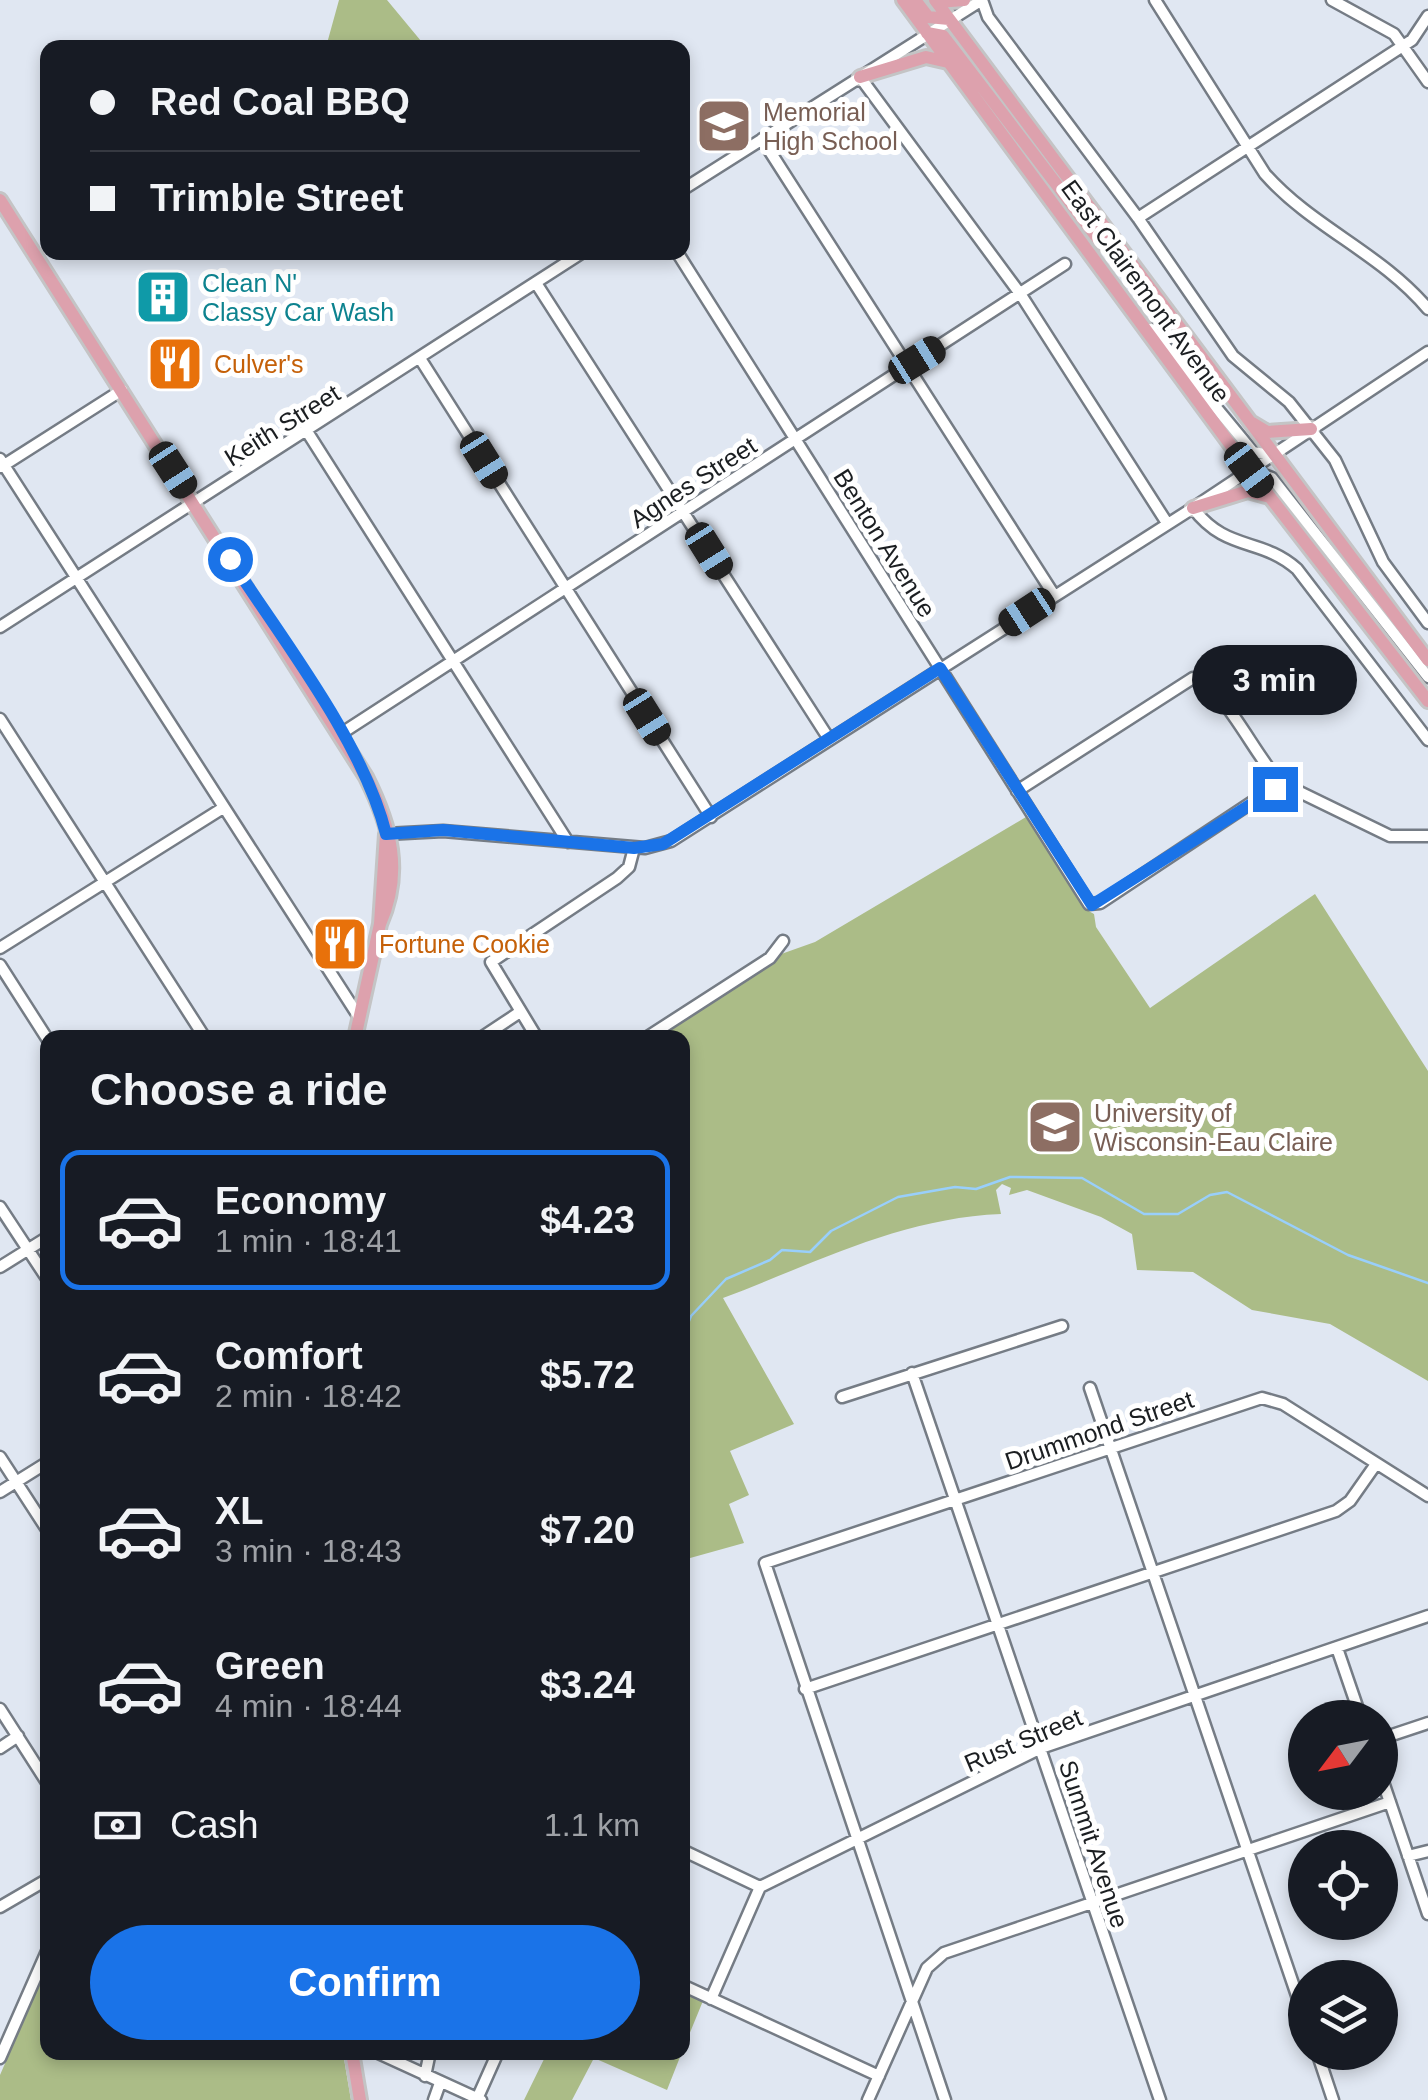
<!DOCTYPE html>
<html lang="en">
<head>
<meta charset="utf-8">
<style>
  :root { --surface:#171b24; --page:#242831; --text:#f1f3f6; --muted:#9ea1a6; --line:#363941; --accent:#1a73e8 }
  body { margin:0; font-family:Arial,sans-serif; background:var(--page); color:var(--text); height:100vh; display:flex; flex-direction:column; font-size:38px; white-space:nowrap }
  * { box-sizing:border-box; margin:0 }
  p { font-size:32px; color:var(--muted) }
  .icon { flex:none; width:55px; height:55px; fill:none; stroke:currentColor; stroke-width:2; stroke-linecap:round; stroke-linejoin:round }
  .map { position:relative; flex:1; overflow:hidden }
  .details { position:absolute; left:40px; top:1030px; width:650px; height:1030px; display:flex; flex-direction:column; background:var(--surface); border-radius:20px; box-shadow:0 5px 15px #0003 }
  .details>* { flex:none }
  .hud { position:absolute; left:40px; top:40px; width:650px; height:220px; border-radius:20px; box-shadow:0 5px 15px #0003; display:grid; align-content:center; height:220px; padding:0 50px; background:var(--surface) }
  .needle { width:65px; rotate:238deg }
  .fabs { position:absolute; left:1288px; top:1700px; display:grid; gap:20px }
  .fabs a { display:grid; place-items:center; width:110px; height:110px; border-radius:50%; background:var(--surface); box-shadow:0 5px 15px #0003; font-size:50px }
  .end { position:absolute; width:45px; height:45px; margin:-22px; border:12px solid #1a73e8; background:#fff; box-shadow:0 0 0 5px #fff }
  .from { border-radius:50% }
  .bubble { position:absolute; height:70px; border-radius:35px; background:var(--surface); box-shadow:0 5px 15px #0003; font-size:32px; font-weight:700; line-height:70px; text-align:center }
  .car { position:absolute; width:30px; height:60px; margin:-30px -15px; border-radius:12px; box-shadow:0 0 8px 2px #0007; background:linear-gradient(#222 24%,#8ab4d8 0 40%,#222 0 76%,#8ab4d8 0 86%,#222 0) }
  .hud b { display:flex; align-items:center; gap:35px; height:95px; font-size:38px }
  .hud b+b { border-top:2px solid var(--line) }
  .hud i { width:25px; height:25px; background:var(--text) }
  ul { padding:0; list-style:none }
  li { display:flex; align-items:center; gap:30px; height:140px; margin:0 20px 15px; padding:0 30px; border:5px solid transparent; border-radius:20px }
  li div { flex:1 }
  li b { display:block; font-size:38px }
  li em { font-style:normal; font-weight:700 }
  li.current { border-color:var(--accent) }
  li>.icon { width:90px; height:90px; stroke-width:1.5 }
  h2 { padding:0 50px; font-size:45px; line-height:120px }
  .pay { display:flex; align-items:center; gap:25px; height:110px; padding:0 50px; font-size:38px }
  .pay p { margin-inline-start:auto }
  .button { display:flex; gap:20px; margin-top:auto; padding:20px 50px }
  .button a { flex:1; height:115px; border-radius:60px; background:var(--accent); color:#fff; font-size:40px; font-weight:700; line-height:115px; text-align:center }
  .map>svg:first-child { display:block }
</style>
</head>
<body>
<div class="map">
<svg width="1428" height="2100" viewBox="0 0 1428 2100">
  <rect width="100%" height="100%" fill="#e0e7f2"/>
  <path fill="#abbc87" d="M339 0H387L421 41 419 47H326Z
    M1026 817 1085 909 1094 914 1096 927 1150 1008 1315 894 1428 1071V1381L1330 1324 1252 1310 1193 1272 1137 1270 1132 1234 1101 1217 1027 1190 1009 1195 1011 1188 1002 1184 996 1190 1001 1214C901 1218 816 1263 723 1298L794 1424 730 1451 749 1495 729 1504 744 1543 683 1560 682 1038H646L770 958 815 942Z
    M47 1967 48 2052 343 2053 351 2100H0V2075Z
    M683 1985 705 1996 682 2052Z
    M682 2052 667 2090 594 2058 572 2100H524L547 2053Z"/>
  <g fill="none" stroke-linecap="round" stroke-linejoin="round">
    <path stroke="#99cffb" stroke-width="2.5" d="M682 1338 691 1316 726 1279 770 1260 782 1250 810 1252 831 1231 898 1197 955 1187 976 1189 1010 1177 1082 1178 1144 1214H1178L1210 1195 1227 1192 1348 1255 1428 1283"/>
    <g stroke="#757c85" stroke-width="15">
      <path id="minor" d="M1155 0 1265 174C1313 228 1381 253 1428 309
        M1332 0 1394 34 1428 82
        M860 77 1021 295 1167 523
        M762 139 1054 595
        M682 190 982 0 988 17 1138 218 1233 356 1289 402 1335 460 1383 562 1428 623
        M1138 218 1412 40 1428 16
        M677 252 1089 904 1100 903 1281 783 1390 836H1428
        M536 283 829 739
        M1151 329 1253 452 1270 455
        M421 360 711 817
        M308 433 568 842
        M0 459 359 1017
        M1 467 122 390
        M1250 470 1272 478 1428 677
        M1193 508C1226 552 1261 537 1297 569L1428 740
        M0 627 583 252
        M0 719 205 1038
        M342 733 1065 264
        M1017 791 1193 678C1221 681 1257 760 1281 783
        M386 834 443 831 645 848 671 841 1193 508 1428 352
        M0 948 223 808
        M0 965 48 1040
        M481 1038 520 1012
        M537 1038 491 962 617 878 629 867 634 848
        M646 1038 770 958 783 941
        M0 1207 48 1280
        M0 1267 48 1237
        M912 1373 1160 2100
        M1090 1388 1305 2019
        M842 1397 1062 1326
        M0 1457 48 1531
        M0 1492 48 1462
        M1337 1648 1361 1718
        M805 1689 1336 1511 1350 1501 1376 1464
        M0 1709 48 1784
        M1380 1739 1428 1723
        M0 1748 18 1736
        M1380 1773 1428 1914
        M682 1850 760 1887
        M1408 1856 1428 1851
        M0 1907 48 1879
        M682 1985 879 2076
        M711 1999 760 1887 1041 1748 1428 1616
        M376 2052 481 2100
        M1317 2052 1333 2100
        M0 2058 48 1949
        M425 2076 430 2052
        M477 2099 498 2052
        M434 2100 440 2083
        M868 2100 927 1968 944 1953 1390 1802
        M945 2100 765 1563 1262 1398 1283 1404 1428 1496"/>
    </g>
    <g stroke="#c4c4c5" stroke-width="18">
      <path id="major" d="M903 0 1249 470 1428 701
        M915 0 928 17 949 19
        M935 0 1428 660
        M937 2 964 0
        M927 33 943 36 950 45 1099 240 1113 251
        M860 77 926 57 948 62
        M0 200 366 777C391 827 403 872 380 924
        M1252 423 1267 432 1311 429
        M1193 508 1248 491 1266 496
        M355 1038 380 924 386 834
        M352 2052 360 2100"/>
    </g>
    <use href="#minor" stroke="#fff" stroke-width="10"/>
    <use href="#major" stroke="#dda1ad" stroke-width="12"/>
  </g>
  <g fill="none" stroke-linecap="round" stroke-linejoin="round">
    <path stroke="#1a73e8" stroke-width="12" d="M230 559C282 639 363 742 386 834L443 830 634 848 663 844 940 668 1092 905 1275 789"/>
  </g>
  <defs>
    <g id="school-square" transform="scale(2.875)"><rect x="-9" y="-9" width="18" height="18" rx="4" fill="#8d6e63" stroke="#fff"/><path d="M0-5L7-2L0 1L-7-2ZM-4 1L0 2.5L4 1V4Q0 6-4 4Z" fill="#fff"/></g>
    <g id="building-square" transform="scale(2.875)"><rect x="-9" y="-9" width="18" height="18" rx="4" fill="#0f9aa8" stroke="#fff"/><path d="M-4-6H4V6H1V3H-1V6H-4ZM-2.5-4.3h1.7v1.8h-1.7ZM.8-4.3h1.7v1.8H.8ZM-2.5-1h1.7V.8h-1.7ZM.8-1h1.7V.8H.8Z" fill="#fff"/></g>
    <g id="restaurant-square" transform="scale(2.875)"><rect x="-9" y="-9" width="18" height="18" rx="4" fill="#e8710a" stroke="#fff"/><path d="M-5-6h1v4h1v-4h1v4h1v-4h1v5L-1.5 .5V6h-2V.5L-5-1ZM5-6V6H3V1.5H1.5Q1.5-4 5-6Z" fill="#fff"/></g>
    <g id="university-square" transform="scale(2.875)"><rect x="-9" y="-9" width="18" height="18" rx="4" fill="#8d6e63" stroke="#fff"/><path d="M0-5L7-2L0 1L-7-2ZM-4 1L0 2.5L4 1V4Q0 6-4 4Z" fill="#fff"/></g>
  </defs>
  <g fill-rule="evenodd">
    <use href="#school-square" x="724" y="126"/>
    <use href="#building-square" x="163" y="297"/>
    <use href="#restaurant-square" x="175" y="364"/>
    <use href="#restaurant-square" x="340" y="944"/>
    <use href="#university-square" x="1055" y="1127"/>
  </g>
  <g text-anchor="middle" dominant-baseline="central" stroke-width="10" stroke-linejoin="round" paint-order="stroke">
    <g font-size="25" fill="#785e54" stroke="#fff" text-anchor="start">
      <text x="763" y="112">Memorial<tspan x="763" dy="29">High School</tspan></text>
      <text x="1094" y="1113">University of<tspan x="1094" dy="29">Wisconsin-Eau Claire</tspan></text>
    </g>
    <g font-size="25" fill="#0d838f" stroke="#fff" text-anchor="start">
      <text x="202" y="283">Clean N'<tspan x="202" dy="29">Classy Car Wash</tspan></text>
    </g>
    <g font-size="25" fill="#1b1e21" stroke="#fff">
      <text transform="translate(1146 291) rotate(54)">East Clairemont Avenue</text>
      <text transform="translate(282 425) rotate(-32)">Keith Street</text>
      <text transform="translate(693 482) rotate(-33)">Agnes Street</text>
      <text transform="translate(885 543) rotate(58)">Benton Avenue</text>
      <text transform="translate(1099 1430) rotate(-19)">Drummond Street</text>
      <text transform="translate(1023 1740) rotate(-23)">Rust Street</text>
      <text transform="translate(1094 1844) rotate(72)">Summit Avenue</text>
    </g>
    <g font-size="25" fill="#c56008" stroke="#fff" text-anchor="start">
      <text x="214" y="364">Culver's</text>
      <text x="379" y="944">Fortune Cookie</text>
    </g>
  </g>
</svg>
<div class="fabs">
<a><svg class="needle" viewBox="-14 -14 28 28"><path d="M0-13l5 13h-10z" fill="#e53935"/><path d="M0 13l5-13h-10z" fill="#9ea1a6"/></svg></a>
<a><svg class="icon" aria-label="locate" viewBox="0 0 24 24"><circle cx="12" cy="12" r="6"/><path d="M12 2v4M12 18v4M2 12h4M18 12h4"/></svg></a>
<a><svg class="icon" aria-label="layers" viewBox="0 0 24 24"><path d="M12 4l9 5-9 5-9-5zM3 14l9 5 9-5"/></svg></a>
</div>
<i class="end from" style="left:230px;top:559px"></i>
<i class="end" style="left:1275px;top:789px"></i>
<div class="bubble" style="left:1192px;top:645px;width:165px">3 min</div>
<i class="car" style="left:917px;top:360px;rotate:58deg"></i>
<i class="car" style="left:484px;top:460px;rotate:148deg"></i>
<i class="car" style="left:173px;top:470px;rotate:147deg"></i>
<i class="car" style="left:1249px;top:470px;rotate:143deg"></i>
<i class="car" style="left:709px;top:551px;rotate:148deg"></i>
<i class="car" style="left:1027px;top:612px;rotate:237deg"></i>
<i class="car" style="left:647px;top:717px;rotate:148deg"></i>
<div class="hud">
<b><i class="from"></i>Red Coal BBQ</b>
<b><i></i>Trimble Street</b>
</div>
<section class="details">
<h2>Choose a ride</h2>
<ul>
<li class="current"><svg class="icon" aria-label="car" viewBox="0 0 24 24"><path d="M5 17H2v-5l4-1 3-4h7l3 4 3 1v5h-3M9 17h6M6 11h13"/><circle cx="7" cy="17" r="2"/><circle cx="17" cy="17" r="2"/></svg><div><b>Economy</b><p>1 min · 18:41</p></div><em>$4.23</em></li>
<li><svg class="icon" aria-label="car" viewBox="0 0 24 24"><path d="M5 17H2v-5l4-1 3-4h7l3 4 3 1v5h-3M9 17h6M6 11h13"/><circle cx="7" cy="17" r="2"/><circle cx="17" cy="17" r="2"/></svg><div><b>Comfort</b><p>2 min · 18:42</p></div><em>$5.72</em></li>
<li><svg class="icon" aria-label="car" viewBox="0 0 24 24"><path d="M5 17H2v-5l4-1 3-4h7l3 4 3 1v5h-3M9 17h6M6 11h13"/><circle cx="7" cy="17" r="2"/><circle cx="17" cy="17" r="2"/></svg><div><b>XL</b><p>3 min · 18:43</p></div><em>$7.20</em></li>
<li><svg class="icon" aria-label="car" viewBox="0 0 24 24"><path d="M5 17H2v-5l4-1 3-4h7l3 4 3 1v5h-3M9 17h6M6 11h13"/><circle cx="7" cy="17" r="2"/><circle cx="17" cy="17" r="2"/></svg><div><b>Green</b><p>4 min · 18:44</p></div><em>$3.24</em></li>
</ul>
<div class="pay"><svg class="icon" aria-label="cash" viewBox="0 0 24 24"><path d="M3 7h18v10H3z"/><circle cx="12" cy="12" r="2"/></svg>Cash<p>1.1 km</p></div>
<div class="button"><a>Confirm</a></div>
</section>
</div>
</body>
</html>
